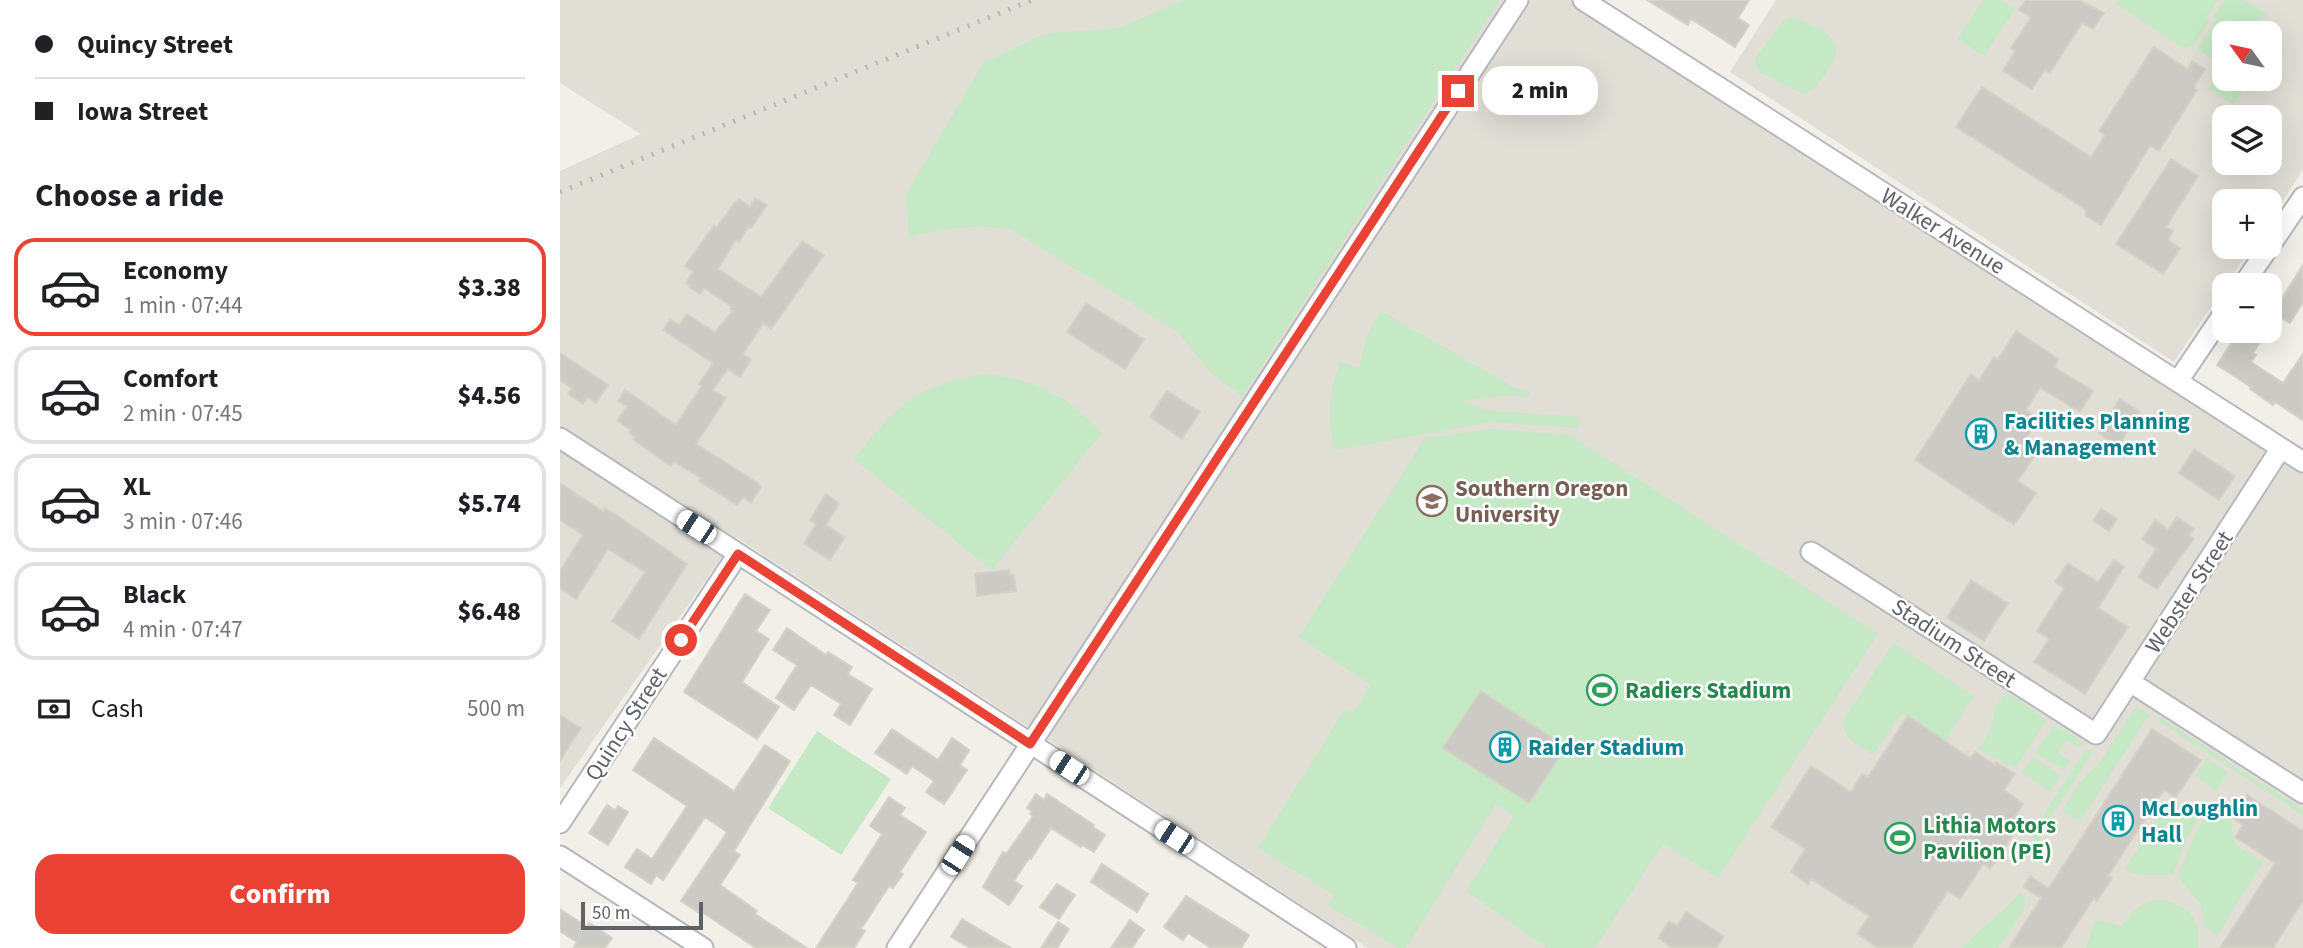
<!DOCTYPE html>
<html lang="en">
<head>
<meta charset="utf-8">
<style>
  :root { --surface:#fff; --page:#f2f2f2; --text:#202124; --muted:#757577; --line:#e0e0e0; --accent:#ea4335 }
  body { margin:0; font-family:"Source Sans 3",sans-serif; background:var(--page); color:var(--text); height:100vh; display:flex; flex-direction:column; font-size:26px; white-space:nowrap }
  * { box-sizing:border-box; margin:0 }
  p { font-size:23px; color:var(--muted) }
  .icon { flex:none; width:38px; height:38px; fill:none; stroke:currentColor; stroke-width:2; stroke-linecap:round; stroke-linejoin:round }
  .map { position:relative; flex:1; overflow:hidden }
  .details { display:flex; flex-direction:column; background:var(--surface); width:560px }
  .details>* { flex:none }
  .top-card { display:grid; align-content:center; height:154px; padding:0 35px; background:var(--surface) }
  .needle { width:46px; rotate:303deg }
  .tools { position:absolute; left:1652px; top:21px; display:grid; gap:14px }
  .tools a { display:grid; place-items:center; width:70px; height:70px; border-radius:14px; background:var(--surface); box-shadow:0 7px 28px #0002; font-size:35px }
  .scale { position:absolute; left:21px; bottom:18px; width:122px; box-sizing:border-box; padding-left:7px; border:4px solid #5f6368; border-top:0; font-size:19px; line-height:24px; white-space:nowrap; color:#5f6368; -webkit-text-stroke:5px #fff; paint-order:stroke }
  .end { position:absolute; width:32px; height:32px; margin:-16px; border:9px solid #ea4335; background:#fff; box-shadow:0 0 0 4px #fff }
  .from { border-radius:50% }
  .bubble { position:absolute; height:49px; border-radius:21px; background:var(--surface); box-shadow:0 7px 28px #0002; font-size:23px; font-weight:800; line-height:49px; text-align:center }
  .car { position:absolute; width:21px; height:42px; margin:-21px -10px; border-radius:9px; box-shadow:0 0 5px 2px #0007; background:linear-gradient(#fff 24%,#345 0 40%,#fff 0 76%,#345 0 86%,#fff 0) }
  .top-card b { display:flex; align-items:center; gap:24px; height:66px; font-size:26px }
  .top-card b+b { border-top:2px solid var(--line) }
  .top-card i { width:18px; height:18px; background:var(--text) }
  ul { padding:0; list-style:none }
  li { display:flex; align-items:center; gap:21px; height:98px; margin:0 14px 10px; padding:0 21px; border:4px solid var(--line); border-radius:21px }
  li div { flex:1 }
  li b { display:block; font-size:26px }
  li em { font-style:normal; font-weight:800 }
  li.selected { border-color:var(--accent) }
  li>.icon { width:63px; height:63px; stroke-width:1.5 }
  h2 { padding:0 35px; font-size:32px; line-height:84px }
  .pay { display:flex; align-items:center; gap:18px; height:77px; padding:0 35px; font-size:26px }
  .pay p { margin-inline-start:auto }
  .primary-button { display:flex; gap:14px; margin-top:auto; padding:14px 35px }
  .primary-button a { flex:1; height:80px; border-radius:21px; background:var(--accent); color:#fff; font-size:28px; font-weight:800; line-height:80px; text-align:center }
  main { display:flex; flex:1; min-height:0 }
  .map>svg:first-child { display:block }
</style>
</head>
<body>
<main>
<section class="details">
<div class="top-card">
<b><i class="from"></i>Quincy Street</b>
<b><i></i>Iowa Street</b>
</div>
<h2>Choose a ride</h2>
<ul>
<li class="selected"><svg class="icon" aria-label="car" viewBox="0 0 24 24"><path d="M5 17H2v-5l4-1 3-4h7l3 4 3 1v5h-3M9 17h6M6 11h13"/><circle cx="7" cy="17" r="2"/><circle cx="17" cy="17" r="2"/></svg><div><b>Economy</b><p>1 min · 07:44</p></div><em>$3.38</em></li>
<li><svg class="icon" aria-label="car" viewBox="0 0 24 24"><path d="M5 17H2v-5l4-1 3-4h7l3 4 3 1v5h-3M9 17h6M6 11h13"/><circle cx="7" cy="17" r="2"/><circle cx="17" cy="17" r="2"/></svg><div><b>Comfort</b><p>2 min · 07:45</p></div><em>$4.56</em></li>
<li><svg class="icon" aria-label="car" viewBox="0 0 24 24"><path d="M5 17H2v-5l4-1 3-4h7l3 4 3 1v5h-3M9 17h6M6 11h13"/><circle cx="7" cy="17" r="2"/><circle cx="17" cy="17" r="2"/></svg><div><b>XL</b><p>3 min · 07:46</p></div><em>$5.74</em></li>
<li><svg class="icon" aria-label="car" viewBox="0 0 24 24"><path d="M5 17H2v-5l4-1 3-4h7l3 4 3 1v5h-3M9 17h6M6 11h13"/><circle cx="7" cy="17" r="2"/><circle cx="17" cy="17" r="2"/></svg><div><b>Black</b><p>4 min · 07:47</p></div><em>$6.48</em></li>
</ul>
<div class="pay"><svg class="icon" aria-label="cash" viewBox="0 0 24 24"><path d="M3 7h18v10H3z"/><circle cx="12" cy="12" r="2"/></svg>Cash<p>500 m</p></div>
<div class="primary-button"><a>Confirm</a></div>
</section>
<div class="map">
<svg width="1743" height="948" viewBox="0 0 1743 948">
  <rect width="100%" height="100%" fill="#f1efe8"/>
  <path fill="#e1ded6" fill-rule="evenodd" d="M0 0H1020L1743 466V948H808L176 537 0 788V171L81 134 0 83Z
    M1216 0H1743V170L1710 220V201H1664V247H1691L1614 362 1170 72ZM1664 33H1710V79H1664ZM1664 117H1710V163H1664Z"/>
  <path fill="#c5e8c5" d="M622 0H940L682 396 650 372 618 332 452 230C423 222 378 229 349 237L346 194 424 62 480 36 494 33 560 28Z
    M1423 0H1441L1455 9 1424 56 1398 39Z
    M1557 0H1658L1646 19 1649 22 1633 46 1623 48 1555 3Z
    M1665 0H1684L1706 13 1693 33H1678L1671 28 1667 33H1664V38L1652 59 1637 49 1657 20 1653 17Z
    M1236 17C1263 30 1290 38 1267 71 1261 81 1255 90 1244 94L1213 80 1197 70 1195 59 1223 21Z
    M1664 64V79H1692L1674 105 1648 88Z
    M821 311 955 388 970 391 968 398 954 395 901 401 932 411 1019 417V428L931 422 775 450C766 418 769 393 780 362L799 368 807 335Z
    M428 374C481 381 505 395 542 433L432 570 294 459C337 405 357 383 428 374Z
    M930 429 1010 435 1318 634 1158 878 1103 844 1035 948H987L906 891 954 816 936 804 846 948H838L768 905 774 895 698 848 785 709 793 713 811 685 739 637 865 438Z
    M1333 643 1414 696 1385 741 1341 714 1313 755C1299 746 1283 740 1283 721Z
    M1447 693 1485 718 1486 721 1455 769 1419 749 1430 732 1436 704Z
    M1576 707 1589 715 1521 820 1514 819 1502 811 1519 784 1540 762Z
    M1599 717 1743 810V815L1597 720Z
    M1494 725 1523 742 1519 748 1506 740 1498 753 1510 761 1504 770 1475 753Z
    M257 731 331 779 281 855 208 808Z
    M1526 749 1531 751V755L1491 817 1480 840 1476 843 1473 837 1487 809Z
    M1472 758H1474L1500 775 1491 792 1462 773Z
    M1647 759 1668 772 1656 790 1635 776Z
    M1623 802 1640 815 1625 842 1613 875H1580L1564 870 1603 812 1616 808Z
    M1653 805 1672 818C1670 849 1680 847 1703 862L1657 936 1646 928 1640 903 1618 877 1633 837Z
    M1460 892 1466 898 1463 911 1438 948H1402C1420 927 1444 914 1460 892Z
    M1599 900C1626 903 1643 919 1638 948H1526L1535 920 1562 926C1571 911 1581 902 1599 900Z"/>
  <path fill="#cccac5" stroke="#d6d1c6" stroke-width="2" d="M1087 0H1189L1178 18 1189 25 1175 47 1131 19 1128 25Z
    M1466 0H1519L1544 13 1533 29 1522 23 1490 73 1485 70 1472 89 1443 71 1455 51 1451 48 1471 17 1459 10Z
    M1594 47 1628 69 1632 61 1645 69 1634 87 1637 90 1599 151 1590 146 1541 225 1526 216 1525 209 1396 127 1422 87 1531 157 1545 135 1539 131Z
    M1611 159 1638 176 1606 227 1613 231 1608 240 1620 248 1603 274 1556 244Z
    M195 198 207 205 191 228 188 227 179 242 176 240 158 269 201 297 242 241 264 255 211 329 203 323 199 330 183 354 191 359 180 377 168 369 153 390 166 398 136 444 198 483 201 487 191 503 183 497 177 505 139 481 141 478 114 462 111 466 96 456 73 439 75 437 69 433 71 430 57 421 67 406 58 401 65 390 116 425 142 385 139 384 153 363 103 330 110 319 119 325 127 314 155 332 173 311 170 309 172 307 144 288 140 294 129 287 130 285 126 283 133 271 125 266 154 225 157 227 175 202 176 203 179 199 190 207Z
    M1743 265V302L1730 323 1713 313Z
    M526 303 584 339 565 369 507 332Z
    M1456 331 1499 359 1494 367 1533 391 1520 412 1480 388 1466 410 1479 419 1460 448 1474 457 1458 481 1476 493 1454 525 1355 460 1411 374 1419 380 1434 357 1438 359Z
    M1679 331H1707L1693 353 1696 355 1691 362 1723 383 1743 354V420L1715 402 1713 405 1690 389 1691 387 1657 365Z
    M0 353 48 385 36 403 28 397 23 404 8 394 12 388 0 380Z
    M607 391 640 412 622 439 590 417Z
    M1560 399 1580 412 1558 446 1538 433Z
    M1634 449 1675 476 1659 500 1619 473Z
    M0 483 43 511 45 508 64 520 127 564 79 639 52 621 85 572 48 549 16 599 0 588V571L23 535 0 520Z
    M266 494 279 503 266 525 285 537 270 560 244 544 256 524 250 520Z
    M1541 509 1557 519 1549 531 1533 521Z
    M1617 517 1634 529 1629 535 1634 539 1597 589 1578 577 1596 549 1582 539 1595 520 1608 530Z
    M1554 560 1564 567 1538 608 1568 627 1525 694 1474 662 1489 639 1477 631 1504 588 1495 582 1508 563 1538 582Z
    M449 570 450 575H454L456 591 417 596 415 574Z
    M1411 580 1448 603 1424 641 1387 618Z
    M185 594 210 610 196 631 209 639 182 682 219 707 197 739 124 692Z
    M227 628 266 655 268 652 292 667 288 674 312 689 290 725 274 715 281 704 251 685 234 710 216 698 237 665 213 650Z
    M921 691 1006 747 969 803 883 748Z
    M0 715 21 728 0 761Z
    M1348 716 1410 758 1415 752 1435 765 1436 762 1455 774 1444 790 1463 804 1454 818 1461 823 1430 869 1423 864 1400 899 1388 891 1351 948H1318L1297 934 1309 916 1251 879 1248 884 1231 872 1245 849 1211 827 1251 766 1291 792 1302 774 1308 777Z
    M332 729 378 760 392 738 409 750 400 765 407 770 384 804 366 792 374 781 352 766 347 774 315 753Z
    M1592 729 1641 760 1616 797 1604 790 1548 876 1552 878 1537 901 1534 898 1501 948H1449L1481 898 1464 887 1470 876 1488 888 1492 883Z
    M94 738 174 791 205 745 230 761 174 851 180 855 160 885 197 911 195 914 247 948H196L142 912 141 914 121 901 167 832 145 817 103 880 96 875 91 884 65 867 77 849 92 859 127 806 73 770Z
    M476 794 484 800 487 794 534 825 533 827 545 835 534 852 522 845 521 847 491 828 471 859 469 858 454 881 462 886 449 905 423 887 443 852 446 854 473 816 470 814 472 811 467 808Z
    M1687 795 1743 831V901L1713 948H1660L1715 863 1675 837 1683 825 1672 818Z
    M329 797 345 808 340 815 366 832 340 872 343 874 333 888 329 886 301 929 305 931 294 948H256L298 883 293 880 322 834 310 826Z
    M47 805 55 810 58 806 68 812 48 845 29 833Z
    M542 864 588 894 577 912 531 882Z
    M497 884 515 895 499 919 480 907Z
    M626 896 689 935 681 948H651L628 933 623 940 604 927Z
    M0 909 27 927 29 923 52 938 45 948H13L17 942 0 931Z
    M1126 912 1164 936 1156 948H1113L1098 938 1109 921 1117 926Z
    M402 919 451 948H410L391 937Z
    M570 920 584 930 572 948H551Z
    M498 922 509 929 497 948H481Z"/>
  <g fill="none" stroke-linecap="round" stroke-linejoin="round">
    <g stroke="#b5b8bc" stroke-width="23">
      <path id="minor" d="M1023 0 1743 462
        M1710 246 1743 197
        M1683 285 1709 247
        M1618 381 1664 313
        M0 438 786 948
        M1251 552 1536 734 1721 448
        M1570 682 1743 793
        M0 823 178 554
        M0 856 143 948
        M337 948 958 0"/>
    </g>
    <use href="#minor" stroke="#fff" stroke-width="19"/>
    <path stroke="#b6b7b8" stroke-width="5" stroke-dasharray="2 9" stroke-linecap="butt" d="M0 192 472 0"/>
  </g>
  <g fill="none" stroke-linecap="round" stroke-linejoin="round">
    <path stroke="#ea4335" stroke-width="9" d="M121 640 178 554 470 744 898 91"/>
  </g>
  <defs>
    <g id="building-ring" transform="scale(1.575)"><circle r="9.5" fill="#fff" stroke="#0f9aa8" stroke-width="1.5"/><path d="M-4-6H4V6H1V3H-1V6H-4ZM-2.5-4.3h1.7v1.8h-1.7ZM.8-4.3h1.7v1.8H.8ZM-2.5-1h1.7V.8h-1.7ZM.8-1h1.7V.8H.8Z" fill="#0f9aa8"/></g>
    <g id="university-ring" transform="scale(1.575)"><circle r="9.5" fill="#fff" stroke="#8d6e63" stroke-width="1.5"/><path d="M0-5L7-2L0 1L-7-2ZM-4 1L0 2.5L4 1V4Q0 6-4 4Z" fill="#8d6e63"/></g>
    <g id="stadium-ring" transform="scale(1.575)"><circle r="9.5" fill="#fff" stroke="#2e9e5b" stroke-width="1.5"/><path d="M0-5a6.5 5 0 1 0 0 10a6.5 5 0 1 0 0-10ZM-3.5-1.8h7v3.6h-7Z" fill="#2e9e5b"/></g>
  </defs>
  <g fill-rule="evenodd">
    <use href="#building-ring" x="1421" y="434"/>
    <use href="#university-ring" x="872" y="501"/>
    <use href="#stadium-ring" x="1042" y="690"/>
    <use href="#building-ring" x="945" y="747"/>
    <use href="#building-ring" x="1558" y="821"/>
    <use href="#stadium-ring" x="1340" y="838"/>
  </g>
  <g text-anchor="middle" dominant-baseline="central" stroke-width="5" stroke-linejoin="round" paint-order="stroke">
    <g font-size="23" fill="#5f6368" stroke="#fff">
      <text transform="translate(1383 231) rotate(32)">Walker Avenue</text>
      <text transform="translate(1629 592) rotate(-57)">Webster Street</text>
      <text transform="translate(1394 643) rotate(33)">Stadium Street</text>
      <text transform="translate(66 724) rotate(-57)">Quincy Street</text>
    </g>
    <g font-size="23" font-weight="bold" fill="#0d838f" stroke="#fff" text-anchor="start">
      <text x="1444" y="421">Facilities Planning<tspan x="1444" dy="26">&amp; Management</tspan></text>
      <text x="968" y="747">Raider Stadium</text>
      <text x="1581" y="808">McLoughlin<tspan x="1581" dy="26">Hall</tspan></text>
    </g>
    <g font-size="23" font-weight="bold" fill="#785e54" stroke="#fff" text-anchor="start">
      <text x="895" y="488">Southern Oregon<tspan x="895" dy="26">University</tspan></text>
    </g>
    <g font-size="23" font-weight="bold" fill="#27864d" stroke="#fff" text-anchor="start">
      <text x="1065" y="690">Radiers Stadium</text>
      <text x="1363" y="825">Lithia Motors<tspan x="1363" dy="26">Pavilion (PE)</tspan></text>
    </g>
  </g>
</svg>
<div class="tools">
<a><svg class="needle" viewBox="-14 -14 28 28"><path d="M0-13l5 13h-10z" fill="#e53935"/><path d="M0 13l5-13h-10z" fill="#757577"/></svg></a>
<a><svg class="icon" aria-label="layers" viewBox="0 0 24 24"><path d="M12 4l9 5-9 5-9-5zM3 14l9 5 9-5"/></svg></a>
<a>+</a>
<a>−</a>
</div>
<div class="scale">50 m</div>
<i class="end from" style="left:121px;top:640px"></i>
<i class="end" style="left:898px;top:91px"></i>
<div class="bubble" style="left:922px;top:66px;width:116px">2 min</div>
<i class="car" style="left:136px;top:527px;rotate:303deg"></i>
<i class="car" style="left:509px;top:768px;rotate:303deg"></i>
<i class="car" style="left:614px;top:837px;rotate:303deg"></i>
<i class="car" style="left:398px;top:855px;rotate:33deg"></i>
</div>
</main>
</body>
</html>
